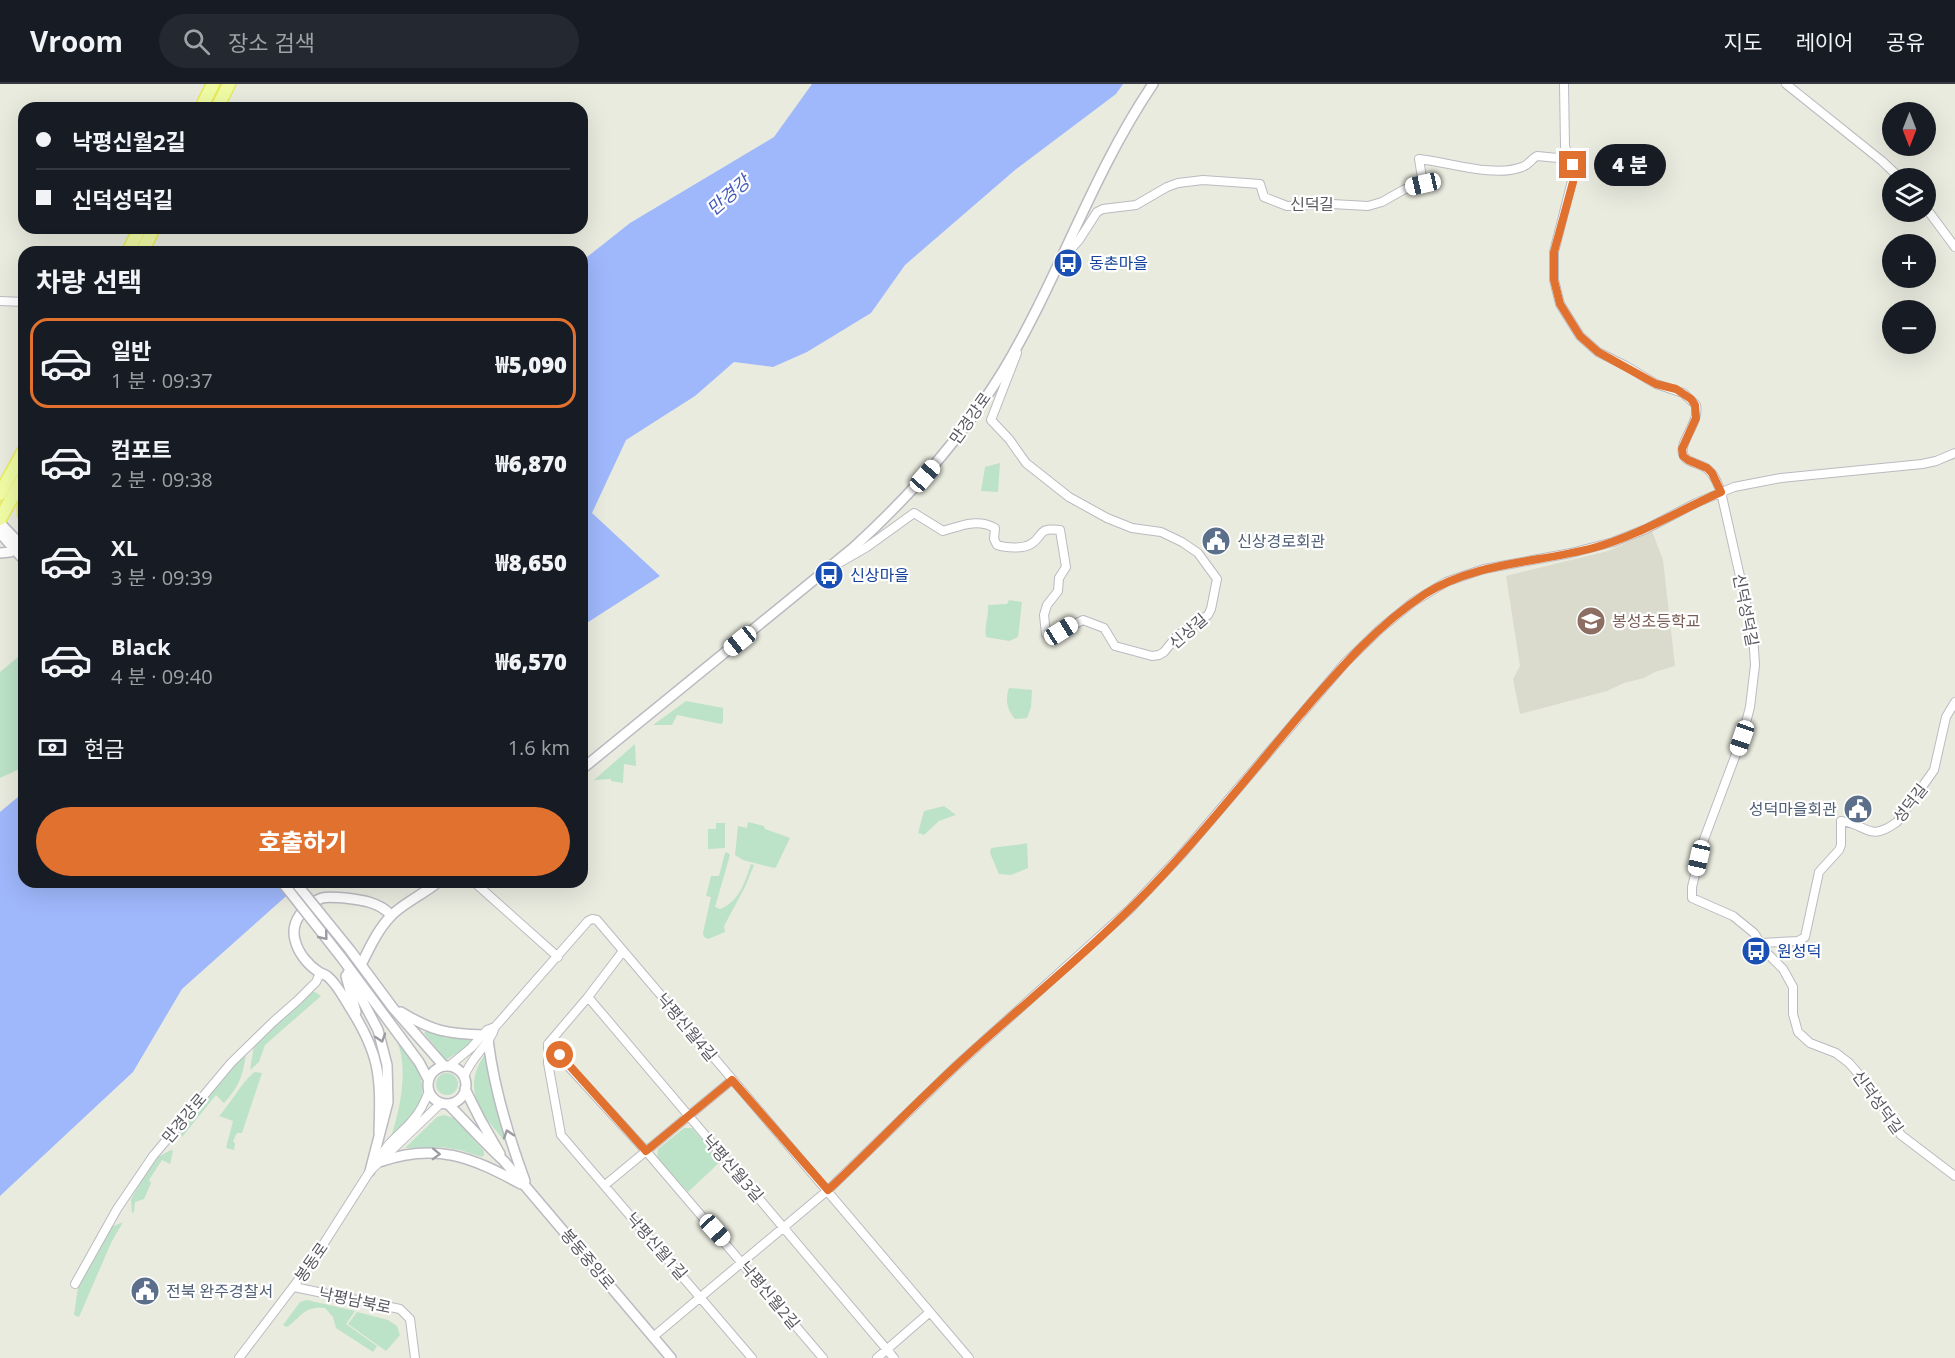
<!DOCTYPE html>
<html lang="ko">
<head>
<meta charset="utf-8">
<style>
  :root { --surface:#171b24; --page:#242831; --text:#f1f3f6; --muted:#9ea1a6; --line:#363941; --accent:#e1712f }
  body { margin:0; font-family:"Open Sans","Noto Sans KR",sans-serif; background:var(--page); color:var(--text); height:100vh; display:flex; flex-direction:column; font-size:22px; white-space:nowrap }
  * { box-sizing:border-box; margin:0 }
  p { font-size:20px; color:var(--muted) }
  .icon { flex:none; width:33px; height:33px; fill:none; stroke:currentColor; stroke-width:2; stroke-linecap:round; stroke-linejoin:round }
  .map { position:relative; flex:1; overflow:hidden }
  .drawer { position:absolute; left:18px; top:162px; width:570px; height:642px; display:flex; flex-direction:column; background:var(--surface); border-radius:18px; box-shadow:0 6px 24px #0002 }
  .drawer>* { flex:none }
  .guide { position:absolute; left:18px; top:18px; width:570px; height:132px; border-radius:18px; box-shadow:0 6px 24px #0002; display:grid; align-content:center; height:132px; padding:0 18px; background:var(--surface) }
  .needle { width:39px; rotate:180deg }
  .fabs { position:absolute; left:1882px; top:18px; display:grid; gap:12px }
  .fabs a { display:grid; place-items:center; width:54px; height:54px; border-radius:50%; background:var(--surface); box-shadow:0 6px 24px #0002; font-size:30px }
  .end { position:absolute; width:27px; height:27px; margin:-14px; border:8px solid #e1712f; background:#fff; box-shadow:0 0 0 3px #fff }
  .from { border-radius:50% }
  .bubble { position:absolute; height:42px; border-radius:21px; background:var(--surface); box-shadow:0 6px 24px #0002; font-size:20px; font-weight:800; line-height:42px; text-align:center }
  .car { position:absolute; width:18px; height:36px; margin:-18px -9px; border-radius:8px; box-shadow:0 0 4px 2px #0007; background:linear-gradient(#fff 24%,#345 0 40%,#fff 0 76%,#345 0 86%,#fff 0) }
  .guide b { display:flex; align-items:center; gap:21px; height:57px; font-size:22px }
  .guide b+b { border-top:2px solid var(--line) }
  .guide i { width:15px; height:15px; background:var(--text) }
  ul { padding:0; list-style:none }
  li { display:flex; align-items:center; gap:18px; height:90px; margin:0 12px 9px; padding:0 6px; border:3px solid transparent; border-radius:18px }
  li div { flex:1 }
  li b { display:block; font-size:22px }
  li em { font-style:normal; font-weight:800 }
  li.on { border-color:var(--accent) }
  li>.icon { width:54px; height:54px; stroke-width:1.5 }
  h2 { padding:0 18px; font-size:27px; line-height:72px }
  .pay { display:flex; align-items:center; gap:15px; height:66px; padding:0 18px; font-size:22px }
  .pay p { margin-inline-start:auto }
  .button { display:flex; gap:12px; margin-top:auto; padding:12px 18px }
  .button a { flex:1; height:69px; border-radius:36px; background:var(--accent); color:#fff; font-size:24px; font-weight:800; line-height:69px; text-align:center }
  header { display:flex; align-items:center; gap:36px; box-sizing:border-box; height:84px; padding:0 30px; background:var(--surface); border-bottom:2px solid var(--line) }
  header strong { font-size:28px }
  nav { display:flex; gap:33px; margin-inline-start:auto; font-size:21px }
  .search { width:420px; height:54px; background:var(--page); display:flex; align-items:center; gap:15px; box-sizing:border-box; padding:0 21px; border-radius:33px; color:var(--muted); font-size:22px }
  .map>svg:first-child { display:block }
</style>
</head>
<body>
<header>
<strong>Vroom</strong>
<div class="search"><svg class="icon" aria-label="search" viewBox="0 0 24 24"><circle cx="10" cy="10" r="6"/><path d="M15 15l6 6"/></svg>장소 검색</div>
<nav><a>지도</a><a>레이어</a><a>공유</a></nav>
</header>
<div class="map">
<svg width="1955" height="1274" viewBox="0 0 1955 1274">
  <rect width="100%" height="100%" fill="#eaebdf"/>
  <path fill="#dadbcd" d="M1652 447 1663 476 1675 582 1655 588 1644 594 1624 599 1607 607 1520 630 1513 595 1520 582 1506 492 1608 467Z"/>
  <path fill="#bce2c7" d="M1000 379 998 408 981 407 985 383Z
    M1009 516 1022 518 1018 553 1009 557 986 553C984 542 989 532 988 521L1007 520Z
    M24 568V683L0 694V588Z
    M1009 604 1032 606 1031 623 1027 634 1015 635C1007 626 1005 616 1009 604Z
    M686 617 723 624V638L721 640 677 631 672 641H653Z
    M635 660 636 682 624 680 623 699 611 697V695L594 696Z
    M944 722 956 731 939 737 924 751 918 749 924 727Z
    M748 738 764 742 765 745 790 754 776 783 774 784 743 776 735 771 738 742 747 744Z
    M716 739H725V764L708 765V745H716Z
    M1027 759 1028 784 1011 791 999 790 990 769 991 764C1004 762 1015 762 1027 759Z
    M727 768 730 771 715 823 720 825C739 818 745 798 751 780L754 781 745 803 724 842 725 848 708 855 704 853 703 849 711 813 706 812 711 792H719L725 769Z
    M311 908H315L321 912 265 961 259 978 250 986 254 961Z
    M388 940C403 961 431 992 420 1020 415 1033 400 1045 390 1056 399 1029 407 995 400 966 398 958 392 948 388 940Z
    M427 946 446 954 470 953 474 955 472 959 446 976 424 949Z
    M486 969 491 1005 504 1052 503 1055C479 1027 461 1003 486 969Z
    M246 970C243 991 239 1003 224 1019L216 1011 182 1053 180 1046 183 1042 215 1001Z
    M255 988 262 989 242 1049H237L233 1057 235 1060 234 1066 226 1064 233 1037 219 1032C229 1022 246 992 255 988Z
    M436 1000a11 11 0 1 1 22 0a11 11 0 1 1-22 0Z
    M444 1031 454 1034 484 1067V1071L482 1073 460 1066 442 1063 405 1064 437 1033Z
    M684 1044H692L721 1077 688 1108 657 1074 658 1065Z
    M171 1066 173 1067 170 1080 162 1076 149 1096 151 1099 144 1115 135 1118 134 1128 132 1129 131 1115 142 1096 158 1073Z
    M123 1138 111 1159 79 1233 74 1231 78 1203 109 1144Z
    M307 1216 355 1227 346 1240 377 1262 373 1268 336 1244 333 1233 325 1224C303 1222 302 1233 287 1243L283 1241 300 1218Z
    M357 1228 388 1236 397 1242 400 1251 386 1267 348 1240Z"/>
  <path fill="#9fb8fb" d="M812 0H1123L1116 10 1015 86 905 181 871 229 807 268 773 283 734 278 695 312 626 356 592 429 660 492 582 542V177L630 139 774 53Z
    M24 708V798H302L182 905 133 988 0 1112V728Z"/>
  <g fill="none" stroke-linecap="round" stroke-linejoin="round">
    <g stroke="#babac1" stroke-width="10">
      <path id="minor" d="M1564 0 1565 62 1574 89 1554 168V196L1560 220 1580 252 1598 268 1626 282 1656 300 1683 309 1696 321C1700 339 1679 357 1683 370 1686 379 1699 379 1706 384 1714 389 1717 399 1721 408L1753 550 1755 581 1750 623 1742 654 1703 758 1692 803V814L1733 832 1754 849 1767 869 1783 885 1793 903V930L1798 948 1810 959 1836 969 1849 979 1871 1004 1901 1051 1955 1092
        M1786 0 1882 77 1900 94
        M1926 124 1955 163
        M1063 174 1079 156 1097 128 1103 125 1136 121 1167 103 1178 99 1203 96 1260 100 1264 113 1287 122 1332 120 1368 122 1382 118 1405 105 1423 100 1419 75C1449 78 1494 94 1522 83 1529 81 1531 75 1537 72L1558 74 1568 69
        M0 217 24 218
        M841 478 867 463 914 429 943 447C960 442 977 434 995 444L994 455 997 461C1006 464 1023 465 1031 460 1044 452 1037 443 1060 446L1066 483 1059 494 1058 507 1047 521 1044 531 1046 550H1055L1083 536 1104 544 1115 562 1152 572 1159 571 1164 568 1177 552 1208 531 1211 525 1217 495 1198 469 1182 458 1161 448 1132 444 1107 434 1069 413 1026 379 1009 355 991 336 1017 269
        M474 798 558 873
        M1761 859 1798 857 1805 853 1819 788 1839 766 1841 761V737C1868 740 1868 759 1897 738L1934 686 1946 633 1955 618
        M588 913 623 867
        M548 960 588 913 894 1274
        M548 960 646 1067 823 1274
        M548 960V979L561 1051 752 1274
        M449 982 471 964 487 946 495 943
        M464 993C471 972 490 961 495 943L588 837 592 835 597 836 969 1274
        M380 1074C386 1059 402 1049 412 1037 420 1028 425 1018 429 1007
        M605 1101 732 996
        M75 1200 117 1125 153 1072 231 979 273 938 298 916 316 898 320 889
        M294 1203 400 1225 410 1235 415 1274
        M653 1253 828 1106 955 983 1130 825 1182 770 1345 579 1380 545 1413 518 1446 498 1463 492 1484 485 1571 469 1613 458 1646 445 1696 419 1734 403 1781 394 1922 380 1936 377 1955 369
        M239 1274 312 1178 370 1087 441 1019
        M877 1274 930 1228"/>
    </g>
    <g stroke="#babac1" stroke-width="12">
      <path id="tertiary" d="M0 439 24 464
        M0 449 24 476
        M0 469 10 468 15 466
        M582 685 853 464C911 411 962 354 1003 287 1059 194 1092 90 1153 0
        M350 866 393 924 444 982
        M341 873 419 978 428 995
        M361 881C369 865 378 845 391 832 402 820 424 810 438 798
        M348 889 378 946 387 981 388 1018 370 1087
        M346 892 356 928
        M401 928C432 947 447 950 484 951
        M488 956C494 1005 508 1051 525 1097
        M428 1001a19 19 0 1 1 38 0a19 19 0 1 1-38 0Z
        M465 1005 480 1035 500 1070
        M448 1020C467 1039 484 1059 504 1077L671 1274
        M379 1048C381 992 380 970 349 922 343 912 336 899 327 892 326 891 320 889 319 888 308 881 298 869 295 856 290 837 305 820 322 814 329 812 338 814 345 814 362 816 379 818 391 831
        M379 1078C436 1058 471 1073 521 1100"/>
    </g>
    <g stroke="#e9eb58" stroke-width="15">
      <path id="primary" d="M201 24 213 0
        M217 24 229 0
        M128 168 140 144
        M142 168 154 144
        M0 410 24 366
        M24 421V431
        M0 435 24 392"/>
    </g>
    <use href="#minor" stroke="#fff" stroke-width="8"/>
    <use href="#tertiary" stroke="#fff" stroke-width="9"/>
    <use href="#primary" stroke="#f0fba4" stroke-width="12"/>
    <g stroke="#babac1" stroke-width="12" stroke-linecap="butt">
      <path id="tertiary-bridge" d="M282 798 341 873
        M295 798 350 866"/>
    </g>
    <use href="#tertiary-bridge" stroke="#fff" stroke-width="9"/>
  </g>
  <defs><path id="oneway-chevron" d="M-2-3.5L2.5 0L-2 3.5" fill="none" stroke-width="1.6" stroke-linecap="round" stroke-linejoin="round" transform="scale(1.5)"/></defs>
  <g stroke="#9b9ba0">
    <use href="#oneway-chevron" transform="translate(324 852) rotate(51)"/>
    <use href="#oneway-chevron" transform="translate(381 954) rotate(72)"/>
    <use href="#oneway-chevron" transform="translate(508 1050) rotate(-108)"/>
    <use href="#oneway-chevron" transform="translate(436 1070) rotate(2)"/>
  </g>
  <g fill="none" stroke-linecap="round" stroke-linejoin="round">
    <path stroke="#e1712f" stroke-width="8" d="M560 971 646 1067 732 996 828 1106C876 1061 921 1013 970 969 1035 910 1104 855 1163 791 1211 740 1255 684 1300 631 1338 587 1376 542 1425 510 1475 478 1537 479 1593 464 1638 452 1678 427 1721 408L1712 389 1707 384 1688 376 1683 372 1682 365 1696 334 1695 321 1691 315 1676 305 1656 300 1598 268 1580 252 1560 220 1554 196V168L1573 98V81"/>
  </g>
  <defs>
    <g id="bus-disc" transform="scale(1.5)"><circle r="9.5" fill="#1a4fb4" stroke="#fff"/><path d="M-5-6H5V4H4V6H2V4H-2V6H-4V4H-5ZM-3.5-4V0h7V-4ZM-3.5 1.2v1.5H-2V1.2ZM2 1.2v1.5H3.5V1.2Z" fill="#fff"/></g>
    <g id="civic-disc" transform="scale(1.5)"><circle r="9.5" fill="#5c6f8a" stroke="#fff"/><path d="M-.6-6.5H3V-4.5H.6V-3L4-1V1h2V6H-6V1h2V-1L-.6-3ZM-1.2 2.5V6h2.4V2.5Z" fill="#fff"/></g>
    <g id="school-disc" transform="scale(1.5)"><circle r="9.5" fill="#8d6e63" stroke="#fff"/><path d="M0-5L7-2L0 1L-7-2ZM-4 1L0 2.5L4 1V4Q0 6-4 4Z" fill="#fff"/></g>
  </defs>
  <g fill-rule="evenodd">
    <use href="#bus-disc" x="1068" y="179"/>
    <use href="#civic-disc" x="1216" y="457"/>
    <use href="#bus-disc" x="829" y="491"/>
    <use href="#school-disc" x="1591" y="537"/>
    <use href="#civic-disc" x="1858" y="725"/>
    <use href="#bus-disc" x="1756" y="867"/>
    <use href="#civic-disc" x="145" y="1207"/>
  </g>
  <g text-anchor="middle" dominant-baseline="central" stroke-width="4.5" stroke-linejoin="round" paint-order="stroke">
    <g font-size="16" fill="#585960" stroke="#fff">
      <text x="1312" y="120">신덕길</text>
      <text transform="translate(970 334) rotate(-55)">만경강로</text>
      <text transform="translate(1746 526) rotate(79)">신덕성덕길</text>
      <text transform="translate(1188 547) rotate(-41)">신상길</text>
      <text transform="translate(1910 719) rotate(-52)">성덕길</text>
      <text transform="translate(687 943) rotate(50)">낙평신월4길</text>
      <text transform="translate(1878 1018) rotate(54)">신덕성덕길</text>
      <text transform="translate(184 1034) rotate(-50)">만경강로</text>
      <text transform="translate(733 1084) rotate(49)">낙평신월3길</text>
      <text transform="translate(657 1162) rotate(49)">낙평신월1길</text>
      <text transform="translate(588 1175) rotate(50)">봉동중앙로</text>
      <text transform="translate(311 1178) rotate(-55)">봉동로</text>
      <text transform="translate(770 1211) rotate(50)">낙평신월2길</text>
      <text transform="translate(355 1216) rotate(12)">낙평남북로</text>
    </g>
    <g font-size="16" fill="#164399" stroke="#fff" text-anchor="start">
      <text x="1089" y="179">동촌마을</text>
      <text x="850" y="491">신상마을</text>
      <text x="1777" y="867">원성덕</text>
    </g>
    <g font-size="16" fill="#4e5e75" stroke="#fff" text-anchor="start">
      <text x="1237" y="457">신상경로회관</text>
      <text x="1837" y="725" text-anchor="end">성덕마을회관</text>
      <text x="166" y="1207">전북 완주경찰서</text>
    </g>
    <g font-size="16" fill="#785e54" stroke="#fff" text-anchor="start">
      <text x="1612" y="537">봉성초등학교</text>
    </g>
    <g font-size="18" font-style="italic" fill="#445bbc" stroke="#fff">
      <text transform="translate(728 111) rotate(-41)">만경강</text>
    </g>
  </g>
</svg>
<div class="fabs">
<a><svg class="needle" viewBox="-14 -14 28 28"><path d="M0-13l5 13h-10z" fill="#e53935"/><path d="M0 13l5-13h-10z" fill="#9ea1a6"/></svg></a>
<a><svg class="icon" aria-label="layers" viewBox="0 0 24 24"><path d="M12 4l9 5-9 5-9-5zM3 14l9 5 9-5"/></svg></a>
<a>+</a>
<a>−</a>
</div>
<i class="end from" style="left:560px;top:971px"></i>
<i class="end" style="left:1573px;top:81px"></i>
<div class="bubble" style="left:1594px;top:60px;width:72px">4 분</div>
<i class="car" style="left:1423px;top:100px;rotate:257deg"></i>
<i class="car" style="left:925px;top:392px;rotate:41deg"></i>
<i class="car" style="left:1061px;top:547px;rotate:58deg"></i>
<i class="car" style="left:740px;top:557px;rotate:231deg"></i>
<i class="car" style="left:1742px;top:654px;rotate:199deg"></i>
<i class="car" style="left:1699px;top:774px;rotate:193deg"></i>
<i class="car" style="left:715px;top:1146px;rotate:138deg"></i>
<div class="guide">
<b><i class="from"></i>낙평신월2길</b>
<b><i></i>신덕성덕길</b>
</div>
<section class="drawer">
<h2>차량 선택</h2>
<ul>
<li class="on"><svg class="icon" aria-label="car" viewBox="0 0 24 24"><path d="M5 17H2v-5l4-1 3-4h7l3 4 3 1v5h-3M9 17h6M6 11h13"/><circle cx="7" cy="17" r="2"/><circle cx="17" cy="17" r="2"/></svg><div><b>일반</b><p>1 분 · 09:37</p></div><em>₩5,090</em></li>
<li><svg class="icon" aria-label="car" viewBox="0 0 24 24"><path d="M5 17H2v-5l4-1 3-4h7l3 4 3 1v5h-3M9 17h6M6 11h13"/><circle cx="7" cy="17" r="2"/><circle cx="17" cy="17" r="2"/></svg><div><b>컴포트</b><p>2 분 · 09:38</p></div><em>₩6,870</em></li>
<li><svg class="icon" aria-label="car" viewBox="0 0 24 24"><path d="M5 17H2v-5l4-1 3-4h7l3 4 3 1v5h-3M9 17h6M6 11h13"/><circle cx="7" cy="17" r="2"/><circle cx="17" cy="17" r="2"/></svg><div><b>XL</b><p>3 분 · 09:39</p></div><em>₩8,650</em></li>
<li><svg class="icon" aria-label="car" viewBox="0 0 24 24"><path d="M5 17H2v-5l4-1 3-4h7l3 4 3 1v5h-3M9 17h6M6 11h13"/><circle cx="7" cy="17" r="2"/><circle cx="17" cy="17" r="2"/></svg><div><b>Black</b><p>4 분 · 09:40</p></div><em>₩6,570</em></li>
</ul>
<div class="pay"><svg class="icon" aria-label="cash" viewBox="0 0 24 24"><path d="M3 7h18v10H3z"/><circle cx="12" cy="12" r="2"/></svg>현금<p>1.6 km</p></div>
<div class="button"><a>호출하기</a></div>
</section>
</div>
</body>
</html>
